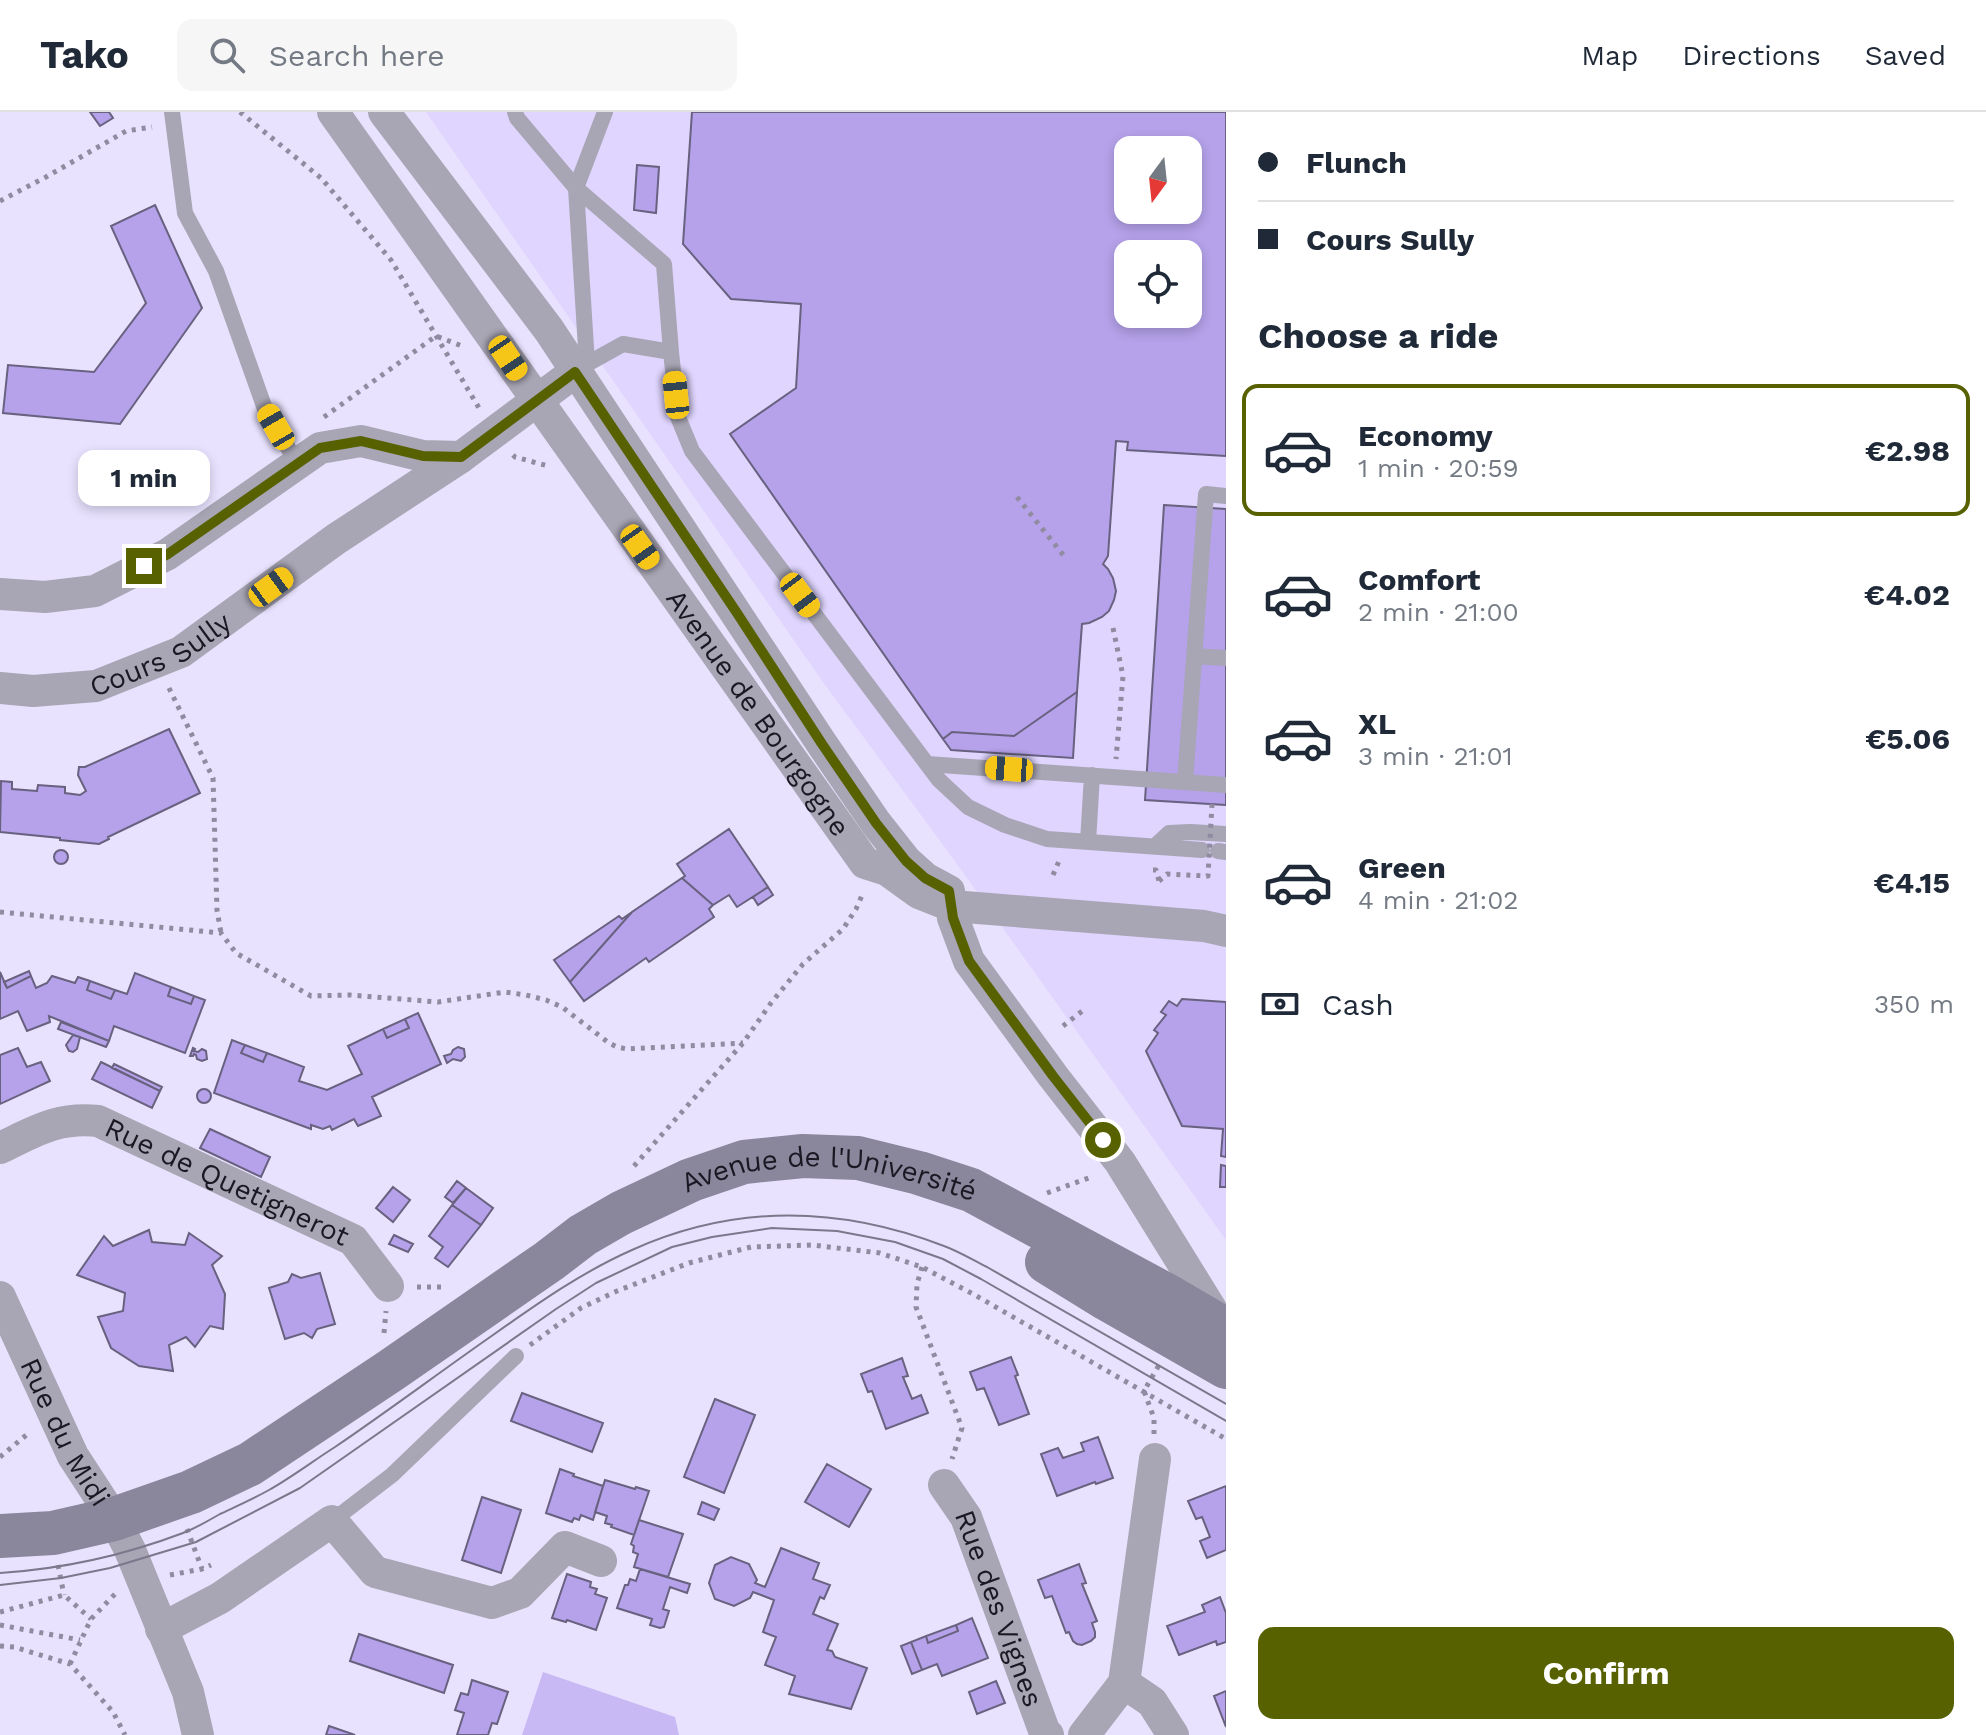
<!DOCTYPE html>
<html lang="en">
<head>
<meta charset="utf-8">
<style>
  :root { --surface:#fff; --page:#f6f6f7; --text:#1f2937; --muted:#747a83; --line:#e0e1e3; --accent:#586100 }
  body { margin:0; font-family:"Work Sans",sans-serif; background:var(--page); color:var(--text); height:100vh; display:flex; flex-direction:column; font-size:30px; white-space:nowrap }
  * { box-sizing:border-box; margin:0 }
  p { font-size:26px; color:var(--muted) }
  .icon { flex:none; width:44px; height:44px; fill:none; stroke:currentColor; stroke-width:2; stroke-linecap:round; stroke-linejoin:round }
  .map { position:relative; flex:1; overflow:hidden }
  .details { display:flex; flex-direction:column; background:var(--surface); width:760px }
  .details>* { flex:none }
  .hud { display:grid; align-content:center; height:176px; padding:0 32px; background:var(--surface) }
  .needle { width:52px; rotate:195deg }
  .fabs { position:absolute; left:1114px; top:24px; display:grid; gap:16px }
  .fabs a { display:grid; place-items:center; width:88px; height:88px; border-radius:16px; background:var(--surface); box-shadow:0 4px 12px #0003; font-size:40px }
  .end { position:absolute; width:36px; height:36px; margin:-18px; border:10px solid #586100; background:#fff; box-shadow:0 0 0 4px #fff }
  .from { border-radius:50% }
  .bubble { position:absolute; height:56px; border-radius:16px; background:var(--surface); box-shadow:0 4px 12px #0003; font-size:26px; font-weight:700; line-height:56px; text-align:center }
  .car { position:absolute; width:24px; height:48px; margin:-24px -12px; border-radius:10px; box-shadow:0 0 6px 2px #0007; background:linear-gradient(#f5c518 24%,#345 0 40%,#f5c518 0 76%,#345 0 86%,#f5c518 0) }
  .hud b { display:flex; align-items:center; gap:28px; height:76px; font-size:30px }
  .hud b+b { border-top:2px solid var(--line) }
  .hud i { width:20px; height:20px; background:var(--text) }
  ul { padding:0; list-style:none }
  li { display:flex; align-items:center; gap:24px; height:132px; margin:0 16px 12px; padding:0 16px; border:4px solid transparent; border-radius:16px }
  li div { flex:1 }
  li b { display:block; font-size:30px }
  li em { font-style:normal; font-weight:700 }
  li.current { border-color:var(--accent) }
  li>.icon { width:72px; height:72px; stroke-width:1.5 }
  h2 { padding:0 32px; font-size:36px; line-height:96px }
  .pay { display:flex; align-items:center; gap:20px; height:88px; padding:0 32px; font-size:30px }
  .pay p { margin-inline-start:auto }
  .cta { display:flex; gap:16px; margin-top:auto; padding:16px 32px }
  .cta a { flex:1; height:92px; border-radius:16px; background:var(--accent); color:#fff; font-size:32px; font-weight:700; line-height:92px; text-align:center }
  header { display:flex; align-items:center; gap:48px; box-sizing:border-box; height:112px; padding:0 40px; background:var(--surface); border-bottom:2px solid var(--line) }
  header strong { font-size:38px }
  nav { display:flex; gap:44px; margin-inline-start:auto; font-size:28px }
  .search { width:560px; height:72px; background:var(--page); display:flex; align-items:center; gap:20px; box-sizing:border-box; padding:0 28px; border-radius:16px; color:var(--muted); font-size:30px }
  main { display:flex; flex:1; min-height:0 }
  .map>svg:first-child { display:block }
</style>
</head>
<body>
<header>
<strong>Tako</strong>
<div class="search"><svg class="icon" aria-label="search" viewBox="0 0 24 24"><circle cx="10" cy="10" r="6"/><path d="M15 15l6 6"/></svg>Search here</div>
<nav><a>Map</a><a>Directions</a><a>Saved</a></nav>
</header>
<main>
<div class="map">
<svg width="1226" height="1623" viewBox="0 0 1226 1623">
  <rect width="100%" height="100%" fill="#e8e2fe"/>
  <path fill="#dfd5fe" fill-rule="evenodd" d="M426 0H1226V1128L952 745 825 573ZM1128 38H1188V98H1128ZM1128 142H1188V202H1128Z"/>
  <path fill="#c8b9f4" d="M543 1560 675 1605 679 1623H522Z"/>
  <path fill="#b5a2ea" stroke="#68617f" stroke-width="2" fill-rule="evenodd" d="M90 0H109L113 6 100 14Z
    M692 0H1226V344L1127 338 1128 330 1116 329 1108 444 1103 452 1108 457 1113 466 1116 479 1114 488 1109 499 1102 505 1089 511 1082 512 1077 580 1014 624 952 620 943 627 730 322 796 276 801 192 731 187 683 132ZM1128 38H1188V98H1128ZM1128 142H1188V202H1128Z
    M637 53 659 55 656 101 634 98Z
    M155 93 202 196 120 312 3 301 8 253 94 260 146 191 111 114Z
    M1164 393 1226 397V693L1145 688Z
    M1077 580 1073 646 951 638 943 627 952 620 1014 624Z
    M169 617 200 681 108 725 109 727 99 732 60 728V726L0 720 1 669 12 670V677L37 679 38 673 51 674 65 675V681L80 683 86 679 78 663 79 655H85Z
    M729 717 768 775 737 795 729 783 713 793 682 766 685 764 677 752Z
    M54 745a7 7 0 1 1 14 0a7 7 0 1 1-14 0Z
    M682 766 713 793 709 797 714 805 649 850 646 846 584 889 570 870 632 800Z
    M768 775 773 783 758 793 753 785Z
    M632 800 570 870 554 848 619 804 622 807Z
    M29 859 31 864 7 876 4 870Z
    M0 860 7 876 31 864 36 876 47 871 52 864 75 871 78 865 90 869 87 878 111 887 115 878 127 882 135 861 171 875 168 884 191 892 194 884 205 888 185 941 114 914 109 929 49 904 50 910 27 919 18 899 0 907Z
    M90 869 115 878 111 887 87 878Z
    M171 875 194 884 191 892 168 884Z
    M1182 887 1226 890V1045L1221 1044 1223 1017 1182 1014 1146 939 1158 921 1154 918 1166 903 1161 900 1169 889 1177 894Z
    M418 901 441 952 372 985 381 1004 358 1014 354 1007 332 1018 330 1014 323 1017 311 1013V1017L214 981 232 928 245 933 241 941 263 950 267 941 304 955 299 969 327 978 362 962 348 934 383 917 387 926 409 916 405 907Z
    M405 907 409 916 387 926 383 917Z
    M61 910 109 929 106 935 58 917Z
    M73 923 80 925 77 937 73 940 69 939 66 933Z
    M245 933 267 941 263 950 241 941Z
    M458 935 464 937 465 945 461 949 453 947 447 951 444 944 451 942 453 938Z
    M18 936 27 955 41 950 50 969 0 992V943Z
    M193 936 195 937 194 939 198 940 202 937 206 939 207 947 202 949 197 947 196 943 194 942 193 944H190Z
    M101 950 160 979 152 996 92 967Z
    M114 952 162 975 160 979 112 956Z
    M197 984a7 7 0 1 1 14 0a7 7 0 1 1-14 0Z
    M210 1017 270 1045 261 1065 200 1036Z
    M1221 1053 1226 1054V1075H1220Z
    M457 1069 466 1076 453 1091 445 1085Z
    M393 1075 410 1088 393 1110 376 1096Z
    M466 1076 493 1096 481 1113 452 1093Z
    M452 1093 481 1113 448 1155 435 1146 443 1135 429 1124Z
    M149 1118 152 1130 185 1133 189 1121 222 1144 212 1153 225 1182 223 1217 210 1214 195 1235 186 1225 169 1233 173 1259 139 1254 111 1236 98 1205 123 1199 125 1181 77 1163 104 1124 113 1134Z
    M394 1123 413 1132 408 1140 389 1132Z
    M320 1161 335 1212 317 1217 312 1226 304 1221 285 1227 269 1176 288 1170 292 1162 301 1166Z
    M1011 1245 1018 1263 1015 1264 1029 1302 999 1313 984 1276 977 1278 970 1260Z
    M902 1246 908 1264 903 1265 912 1287 921 1283 928 1301 886 1317 872 1279 868 1280 861 1262Z
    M522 1281 603 1311 592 1340 511 1309Z
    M715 1287 755 1303 724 1381 684 1365Z
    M1098 1325 1113 1366 1096 1372 1095 1370 1057 1384 1041 1342 1058 1336 1063 1346 1084 1339 1081 1331Z
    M827 1352 871 1377 849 1415 805 1390Z
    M560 1357 574 1362 573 1364 603 1374 593 1408 581 1403 579 1408 574 1406 572 1410 546 1401Z
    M605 1368 635 1377 636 1375 649 1379 634 1423 611 1415 612 1413 605 1411 607 1404 595 1400Z
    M1226 1374V1438L1207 1446 1200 1429 1210 1425 1202 1405 1196 1407 1188 1389Z
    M482 1385 521 1398 501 1461 462 1448Z
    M702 1390 719 1397 714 1408 698 1402Z
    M639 1408 683 1422 668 1465 634 1455 638 1442 633 1440 634 1434 631 1432Z
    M781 1436 819 1451 813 1467 830 1473 824 1487 820 1485 813 1502 838 1512 827 1538 832 1539 835 1545 867 1556 851 1597 789 1582 795 1564 765 1553 776 1525 763 1520 774 1488 753 1480 750 1486 734 1494 715 1487 709 1471 715 1453 731 1445 749 1452 757 1468 755 1471 765 1475Z
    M1079 1452 1086 1471 1082 1472 1097 1509 1092 1511 1095 1520V1525L1091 1529 1082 1533 1077 1532 1073 1529 1069 1520 1066 1521 1052 1484 1045 1486 1038 1468Z
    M640 1457 690 1472 687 1481 670 1475 663 1497 669 1499 664 1515 660 1516 650 1513 652 1507 617 1496 625 1473H628L630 1467 636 1469Z
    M567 1462 591 1470 590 1475 597 1477 595 1482 607 1486 596 1518 567 1508 566 1510 552 1506Z
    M1220 1485 1226 1501V1530L1217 1533 1216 1529 1179 1543 1167 1514 1205 1500 1202 1493Z
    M972 1506 988 1546 942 1564 937 1552 922 1558 911 1530 926 1524 928 1531 958 1519 956 1513Z
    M956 1513 958 1519 928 1531 926 1524Z
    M359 1522 453 1553 444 1581 350 1549Z
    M911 1530 922 1558 912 1562 901 1534Z
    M472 1568 508 1580 497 1612 492 1611 488 1623H457L464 1601 455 1598 461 1581 468 1583Z
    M996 1569 1005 1591 977 1602 969 1580Z
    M1226 1579V1615L1214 1584Z
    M329 1614 355 1623H326Z"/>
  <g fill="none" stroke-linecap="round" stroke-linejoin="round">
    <path stroke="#908ba0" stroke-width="5" stroke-dasharray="4 6" stroke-linecap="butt" d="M240 0 321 66 391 148 479 296
      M0 89 46 65 126 19 152 15
      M324 305 436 224 462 234
      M513 343 515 345 548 354
      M1017 385 1064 444
      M1113 516 1123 564 1116 647
      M169 576 213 666 217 798 221 821
      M1153 758H1156L1159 769
      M1053 763 1059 749
      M0 800 221 821 236 841 311 884 350 883 438 890 505 880 526 883 546 888 562 895 609 931 617 935 627 937 743 931
      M1063 914 1086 896
      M634 1054 743 931 771 891 803 852 843 817 856 797 863 781
      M1047 1081 1094 1064
      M922 1155 917 1172 916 1195 962 1316 952 1347
      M417 1175H447
      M384 1221 386 1199
      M530 1233 581 1196 617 1179 689 1151 751 1135 812 1133 880 1141 922 1155 973 1182 1226 1327
      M1154 1322V1306L1144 1279 1159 1253
      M0 1345 30 1320
      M187 1417 202 1457
      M58 1453 64 1483
      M170 1463 202 1457 211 1453
      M0 1500 64 1483 91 1507
      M0 1513 80 1528
      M0 1534 14 1535 70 1552 113 1600 125 1623
      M70 1552 91 1507 116 1481"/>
    <path stroke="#a8a5b4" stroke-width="16" d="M172 0 185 101 216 159 265 297 297 351
      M515 0 517 6 576 76 664 152 671 240
      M587 252 623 232 671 240 678 305 692 339 939 668 968 695 1005 713 1047 727 1202 738
      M580 257 587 252 576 76 605 0
      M1194 544 1226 546
      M927 652 1226 673
      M1185 670 1206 382 1226 384
      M1088 730 1092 663
      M1155 734 1169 721 1190 720 1226 722
      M1218 739 1226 740
      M332 1409 392 1363 516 1244"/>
    <g stroke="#a8a5b4" stroke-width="32">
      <path id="s1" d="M333 0 865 751 887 758 919 781 952 794 1204 814 1226 819"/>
      <path d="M384 0 549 218 822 632 876 711 906 749 925 766 949 779 953 806 969 849 1053 964 1120 1050 1221 1213"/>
      <path d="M0 482 45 485 95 479 168 442 320 336 361 329 423 344 461 345"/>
      <path id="s2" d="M0 576 33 579 96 574 181 540 336 427 461 345 575 260"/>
      <path id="s3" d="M0 1036C36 1019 57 1005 98 1009L353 1128 388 1174"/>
      <path id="s4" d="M0 1185 73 1344 114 1407 130 1438 188 1580 198 1623"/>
      <path id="s5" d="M944 1373 966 1405 1045 1621 1048 1623"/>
      <path d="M161 1517 220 1486 332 1409 375 1460 492 1491 520 1481 565 1435 601 1449"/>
      <path d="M1124 1571 1152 1590 1173 1623"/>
      <path d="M1084 1623 1124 1571 1155 1347"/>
    </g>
    <g stroke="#8a869b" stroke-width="44">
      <path d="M1047 1150 1107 1187 1226 1255"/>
      <path id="s6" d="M0 1424 53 1421 114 1407 191 1380 250 1352 390 1259 549 1149 583 1123 621 1101 691 1068 744 1050 803 1044 858 1046 919 1061 971 1078 1166 1183 1226 1218"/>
    </g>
    <path stroke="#7c778b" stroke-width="2" d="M0 1461C62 1457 125 1443 183 1421 196 1416 208 1409 220 1402 237 1394 253 1387 269 1378 292 1365 313 1349 335 1335 388 1299 440 1260 493 1223 537 1192 582 1160 632 1138 734 1092 840 1094 944 1134 958 1139 973 1148 987 1155L1226 1292
      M0 1473 61 1466 110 1456 196 1430 300 1376 556 1197 596 1171 672 1135 712 1125 772 1116 837 1119 895 1130 943 1147 981 1167 1226 1309"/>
    <path stroke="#908ba0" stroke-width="5" stroke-dasharray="4 6" stroke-linecap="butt" d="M1159 769 1167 762 1208 764 1212 692"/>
  </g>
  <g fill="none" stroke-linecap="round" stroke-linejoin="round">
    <path stroke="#586100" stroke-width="10" d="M144 454 168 442 320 336 361 329 423 344 461 345 575 260 737 501 822 632 876 711 906 749 925 766 949 779 953 806 969 849 1053 964 1103 1028"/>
  </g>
  <g text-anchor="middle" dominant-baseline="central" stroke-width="6" stroke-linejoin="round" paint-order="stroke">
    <g font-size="28" fill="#1b1824" stroke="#fff">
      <text stroke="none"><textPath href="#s2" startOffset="168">Cours Sully</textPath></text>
      <text stroke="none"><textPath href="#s1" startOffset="736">Avenue de Bourgogne</textPath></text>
      <text stroke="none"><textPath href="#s3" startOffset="246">Rue de Quetignerot</textPath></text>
      <text stroke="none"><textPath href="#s6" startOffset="930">Avenue de l'Université</textPath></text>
      <text stroke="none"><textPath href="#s4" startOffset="150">Rue du Midi</textPath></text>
      <text stroke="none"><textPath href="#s5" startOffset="136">Rue des Vignes</textPath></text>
    </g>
  </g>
</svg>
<div class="fabs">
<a><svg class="needle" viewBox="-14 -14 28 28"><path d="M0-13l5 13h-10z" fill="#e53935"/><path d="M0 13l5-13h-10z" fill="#747a83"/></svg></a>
<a><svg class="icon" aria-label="locate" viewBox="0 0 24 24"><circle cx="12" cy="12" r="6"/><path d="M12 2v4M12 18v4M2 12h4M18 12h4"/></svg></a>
</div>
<i class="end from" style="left:1103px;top:1028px"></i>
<i class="end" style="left:144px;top:454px"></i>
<div class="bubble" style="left:78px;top:338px;width:132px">1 min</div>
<i class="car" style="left:508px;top:246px;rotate:146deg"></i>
<i class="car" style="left:676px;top:283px;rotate:354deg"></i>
<i class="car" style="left:276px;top:315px;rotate:330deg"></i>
<i class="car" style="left:640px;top:435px;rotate:145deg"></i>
<i class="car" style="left:271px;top:475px;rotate:54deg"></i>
<i class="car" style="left:800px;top:483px;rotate:143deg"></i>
<i class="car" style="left:1009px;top:657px;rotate:274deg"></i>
</div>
<section class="details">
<div class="hud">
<b><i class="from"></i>Flunch</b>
<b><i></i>Cours Sully</b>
</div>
<h2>Choose a ride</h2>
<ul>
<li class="current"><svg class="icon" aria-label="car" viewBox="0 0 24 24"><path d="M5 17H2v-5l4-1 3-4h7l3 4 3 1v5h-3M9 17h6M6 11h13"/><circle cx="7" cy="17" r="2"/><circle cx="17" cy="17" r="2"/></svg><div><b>Economy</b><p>1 min · 20:59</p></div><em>€2.98</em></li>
<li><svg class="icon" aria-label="car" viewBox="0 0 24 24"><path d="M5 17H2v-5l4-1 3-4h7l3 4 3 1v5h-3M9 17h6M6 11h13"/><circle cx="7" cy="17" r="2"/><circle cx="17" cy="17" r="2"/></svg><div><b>Comfort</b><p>2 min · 21:00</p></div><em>€4.02</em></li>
<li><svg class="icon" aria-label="car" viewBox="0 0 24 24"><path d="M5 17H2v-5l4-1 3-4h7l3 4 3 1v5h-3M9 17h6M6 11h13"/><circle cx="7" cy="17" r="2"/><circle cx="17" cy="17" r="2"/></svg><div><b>XL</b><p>3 min · 21:01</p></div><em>€5.06</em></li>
<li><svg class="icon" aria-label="car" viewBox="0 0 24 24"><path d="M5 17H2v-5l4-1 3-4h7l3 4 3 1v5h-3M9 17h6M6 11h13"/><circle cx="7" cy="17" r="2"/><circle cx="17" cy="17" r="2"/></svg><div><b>Green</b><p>4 min · 21:02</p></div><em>€4.15</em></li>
</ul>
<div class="pay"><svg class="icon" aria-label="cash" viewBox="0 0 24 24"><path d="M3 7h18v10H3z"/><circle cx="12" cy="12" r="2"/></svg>Cash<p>350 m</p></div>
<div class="cta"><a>Confirm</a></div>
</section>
</main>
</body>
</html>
